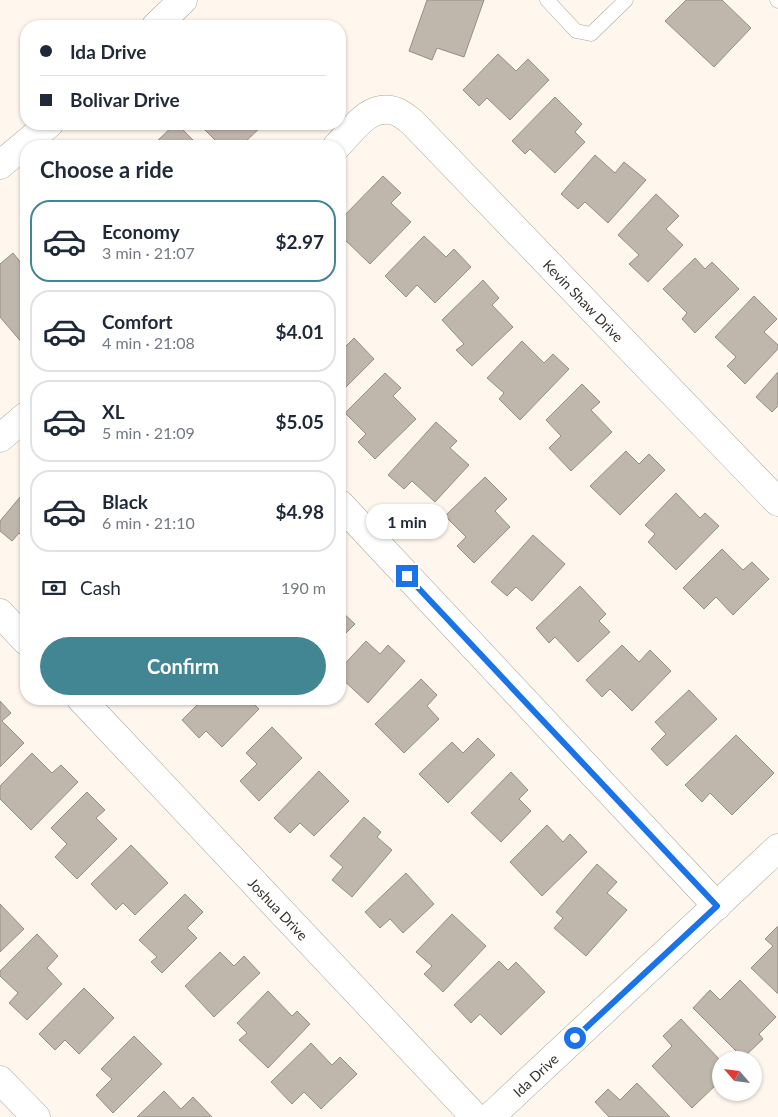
<!DOCTYPE html>
<html lang="en">
<head>
<meta charset="utf-8">
<style>
  :root { --surface:#fff; --page:#f6f6f7; --text:#1f2937; --muted:#747a83; --line:#e0e1e3; --accent:#428694 }
  body { margin:0; font-family:Lato,sans-serif; background:var(--page); color:var(--text); height:100vh; display:flex; flex-direction:column; font-size:19px; white-space:nowrap }
  * { box-sizing:border-box; margin:0 }
  p { font-size:16px; color:var(--muted) }
  .icon { flex:none; width:28px; height:28px; fill:none; stroke:currentColor; stroke-width:2; stroke-linecap:round; stroke-linejoin:round }
  .map { position:relative; flex:1; overflow:hidden }
  .side { position:absolute; left:20px; top:140px; width:326px; height:565px; display:flex; flex-direction:column; background:var(--surface); border-radius:20px; box-shadow:0 1px 4px #0004 }
  .side>* { flex:none }
  .top-card { position:absolute; left:20px; top:20px; width:326px; height:110px; border-radius:20px; box-shadow:0 1px 4px #0004; display:grid; align-content:center; height:110px; padding:0 20px; background:var(--surface) }
  .needle { width:32px; rotate:298deg }
  .controls { position:absolute; left:712px; top:1051px; display:grid; gap:10px }
  .controls a { display:grid; place-items:center; width:50px; height:50px; border-radius:50%; background:var(--surface); box-shadow:0 1px 4px #0004; font-size:25px }
  .end { position:absolute; width:22px; height:22px; margin:-11px; border:6px solid #1a73e8; background:#fff; box-shadow:0 0 0 2px #fff }
  .from { border-radius:50% }
  .bubble { position:absolute; height:35px; border-radius:18px; background:var(--surface); box-shadow:0 1px 4px #0004; font-size:16px; font-weight:700; line-height:35px; text-align:center }
  .top-card b { display:flex; align-items:center; gap:18px; height:48px; font-size:19px }
  .top-card b+b { border-top:1px solid var(--line) }
  .top-card i { width:12px; height:12px; background:var(--text) }
  ul { padding:0; list-style:none }
  li { display:flex; align-items:center; gap:15px; height:82px; margin:0 10px 8px; padding:0 10px; border:2px solid var(--line); border-radius:20px }
  li div { flex:1 }
  li b { display:block; font-size:19px }
  li em { font-style:normal; font-weight:700 }
  li.selected { border-color:var(--accent) }
  li>.icon { width:45px; height:45px; stroke-width:1.5 }
  h2 { padding:0 20px; font-size:22px; line-height:60px }
  .pay { display:flex; align-items:center; gap:12px; height:55px; padding:0 20px; font-size:19px }
  .pay p { margin-inline-start:auto }
  .cta { display:flex; gap:10px; margin-top:auto; padding:10px 20px }
  .cta a { flex:1; height:58px; border-radius:30px; background:var(--accent); color:#fff; font-size:20px; font-weight:700; line-height:58px; text-align:center }
  .map>svg:first-child { display:block }
</style>
</head>
<body>
<div class="map">
<svg width="778" height="1117" viewBox="0 0 778 1117">
  <rect width="100%" height="100%" fill="#fff7ed"/>
  <path fill="#c0b7ac" stroke="#968d83" d="M427 0H484L464 57 437 48 432 60 409 51Z
    M686 0H722L751 28 714 67 665 21Z
    M498 54 516 71 528 59 549 80 510 120 487 98 479 106 463 90Z
    M555 97 582 124 575 132 585 142 555 173 530 149 525 154 512 141Z
    M175 124H177L199 146H158L155 143Z
    M199 124H264L243 144 245 146H221Z
    M595 155 615 173 624 162 646 180 608 223 585 202 578 209 561 194Z
    M383 176 401 193 391 203 411 222 370 264 340 235V220Z
    M656 194 679 216 666 229 683 245 648 282 629 264 639 255 618 235Z
    M424 236 446 257 454 249 471 267 435 303 417 285 406 297 385 276Z
    M13 253 26 269V341L23 344 0 317V264Z
    M695 258 705 269 712 262 739 289 695 333 682 319 687 313 663 289Z
    M483 280 499 298 492 305 513 327 472 366 456 350 464 344 442 320Z
    M754 296 777 319 764 332 778 345V349L745 384 727 366 736 357 715 337Z
    M354 338 374 359 340 393V349L341 351Z
    M522 341 544 363 553 354 569 369 520 420 499 399 504 393 487 378Z
    M778 372V406L772 412 756 397Z
    M385 373 401 388 393 396 416 419 375 459 358 442 366 434 345 413Z
    M582 384 600 402 591 410 612 432 571 471 549 448 561 436 546 420Z
    M436 422 457 441 450 448 469 465 435 502 412 481 404 489 388 475Z
    M626 451 639 464 649 454 665 470 620 515 590 486Z
    M485 477 507 499 495 511 510 527 474 563 457 546 466 537 445 516Z
    M26 490V540L19 533 12 541 0 531V521Z
    M676 493 700 518 705 513 719 526 676 570 648 542 655 534 645 525Z
    M533 535 565 564 532 601 516 587 507 596 491 582Z
    M722 549 743 570 752 562 769 579 733 615 716 597 704 609 683 588Z
    M580 586 606 614 599 621 610 632 578 662 555 637 549 643 536 628Z
    M340 610 355 624 340 639Z
    M366 641 380 654 388 645 405 661 368 703 340 677V669Z
    M622 645 639 662 650 650 671 671 632 711 610 689 602 697 586 680Z
    M421 679 437 695 427 706 439 719 404 753 375 724Z
    M689 690 717 719 667 766 651 749 666 734 655 722Z
    M203 699H249L259 709 222 747 206 731 199 738 182 720Z
    M0 701 11 713 2 721 24 743 0 767Z
    M272 727 302 758 259 801 240 781 257 764 246 753Z
    M736 735 774 773 732 815 710 793 702 802 685 785Z
    M478 738 495 755 448 803 419 774 452 742 463 753Z
    M32 753 52 773 61 765 78 782 31 830 0 799V786Z
    M319 771 349 801 314 836 300 823 290 833 274 818Z
    M511 772 528 790 519 799 531 811 501 842 471 813Z
    M87 792 105 810 96 818 117 839 77 879 55 857 67 844 51 828Z
    M364 817 381 832 377 837 392 850 352 897 332 880 343 867 330 856Z
    M547 825 563 842 570 834 587 852 542 896 510 862Z
    M131 845 168 883 135 915 123 903 116 910 91 884Z
    M597 864 617 882 607 893 627 910 586 956 554 928 563 918 556 912Z
    M406 873 434 904 403 933 390 919 380 928 365 912Z
    M185 894 203 912 187 928 197 938 162 973 151 962 157 957 139 940Z
    M0 904 24 929 0 952Z
    M452 914 486 946 443 992 424 974 432 966 416 952Z
    M778 926V994L751 968 773 946 765 939Z
    M37 934 58 956 47 968 62 984 27 1020 9 1003 18 993 0 976V971Z
    M220 952 234 966 244 956 260 973 214 1017 185 986Z
    M499 961 508 970 516 962 545 992 501 1035 480 1014 471 1023 454 1005Z
    M740 980 776 1017 759 1034 763 1039 743 1058 693 1008 710 990 720 1000Z
    M84 988 114 1018 79 1054 65 1040 55 1050 39 1034Z
    M268 991 292 1016 297 1011 310 1024 268 1068 239 1040 247 1033 237 1023Z
    M681 1019 721 1061V1080L692 1108 652 1066 672 1046 663 1036Z
    M134 1036 162 1064 113 1113 96 1095 112 1079 101 1069Z
    M311 1043 332 1065 340 1057 357 1074 321 1109 304 1092 292 1104 271 1082Z
    M637 1083 670 1117H609L595 1102 608 1089 620 1100Z
    M164 1091 181 1109 193 1097 212 1117H137Z"/>
  <g fill="none" stroke-linecap="round" stroke-linejoin="round">
    <g stroke="#ada499" stroke-width="15">
      <path id="service" d="M547 0 576 31 591 34 626 0
        M777 0 778 1"/>
    </g>
    <g stroke="#ada499" stroke-width="29">
      <g id="minor">
        <path id="s1" d="M337 146C353 130 369 103 395 111 401 113 407 118 412 122L778 502"/>
        <path d="M0 438 26 416"/>
        <path d="M340 504 717 906"/>
        <path d="M0 613 26 641"/>
        <path id="s2" d="M81 699 475 1117"/>
        <path d="M0 1080 36 1117"/>
        <path id="s3" d="M490 1117 778 848"/>
      </g>
    </g>
    <g stroke="#ada499" stroke-width="29">
      <path id="secondary" d="M156 26 183 0
        M0 165 49 124"/>
    </g>
    <use href="#service" stroke="#fff" stroke-width="14"/>
    <use href="#minor" stroke="#fff" stroke-width="28"/>
    <use href="#secondary" stroke="#fff" stroke-width="28"/>
  </g>
  <g fill="none" stroke-linecap="round" stroke-linejoin="round">
    <path stroke="#1a73e8" stroke-width="6" d="M407 576 717 906 575 1038"/>
  </g>
  <g text-anchor="middle" dominant-baseline="central" stroke-width="5" stroke-linejoin="round" paint-order="stroke">
    <g font-size="14" fill="#35322d" stroke="#fff">
      <text stroke="none"><textPath href="#s1" startOffset="340">Kevin Shaw Drive</textPath></text>
      <text stroke="none"><textPath href="#s2" startOffset="288">Joshua Drive</textPath></text>
      <text stroke="none"><textPath href="#s3" startOffset="62">Ida Drive</textPath></text>
    </g>
  </g>
</svg>
<div class="controls">
<a><svg class="needle" viewBox="-14 -14 28 28"><path d="M0-13l5 13h-10z" fill="#e53935"/><path d="M0 13l5-13h-10z" fill="#747a83"/></svg></a>
</div>
<i class="end from" style="left:575px;top:1038px"></i>
<i class="end" style="left:407px;top:576px"></i>
<div class="bubble" style="left:366px;top:504px;width:82px">1 min</div>
<div class="top-card">
<b><i class="from"></i>Ida Drive</b>
<b><i></i>Bolivar Drive</b>
</div>
<section class="side">
<h2>Choose a ride</h2>
<ul>
<li class="selected"><svg class="icon" aria-label="car" viewBox="0 0 24 24"><path d="M5 17H2v-5l4-1 3-4h7l3 4 3 1v5h-3M9 17h6M6 11h13"/><circle cx="7" cy="17" r="2"/><circle cx="17" cy="17" r="2"/></svg><div><b>Economy</b><p>3 min · 21:07</p></div><em>$2.97</em></li>
<li><svg class="icon" aria-label="car" viewBox="0 0 24 24"><path d="M5 17H2v-5l4-1 3-4h7l3 4 3 1v5h-3M9 17h6M6 11h13"/><circle cx="7" cy="17" r="2"/><circle cx="17" cy="17" r="2"/></svg><div><b>Comfort</b><p>4 min · 21:08</p></div><em>$4.01</em></li>
<li><svg class="icon" aria-label="car" viewBox="0 0 24 24"><path d="M5 17H2v-5l4-1 3-4h7l3 4 3 1v5h-3M9 17h6M6 11h13"/><circle cx="7" cy="17" r="2"/><circle cx="17" cy="17" r="2"/></svg><div><b>XL</b><p>5 min · 21:09</p></div><em>$5.05</em></li>
<li><svg class="icon" aria-label="car" viewBox="0 0 24 24"><path d="M5 17H2v-5l4-1 3-4h7l3 4 3 1v5h-3M9 17h6M6 11h13"/><circle cx="7" cy="17" r="2"/><circle cx="17" cy="17" r="2"/></svg><div><b>Black</b><p>6 min · 21:10</p></div><em>$4.98</em></li>
</ul>
<div class="pay"><svg class="icon" aria-label="cash" viewBox="0 0 24 24"><path d="M3 7h18v10H3z"/><circle cx="12" cy="12" r="2"/></svg>Cash<p>190 m</p></div>
<div class="cta"><a>Confirm</a></div>
</section>
</div>
</body>
</html>
